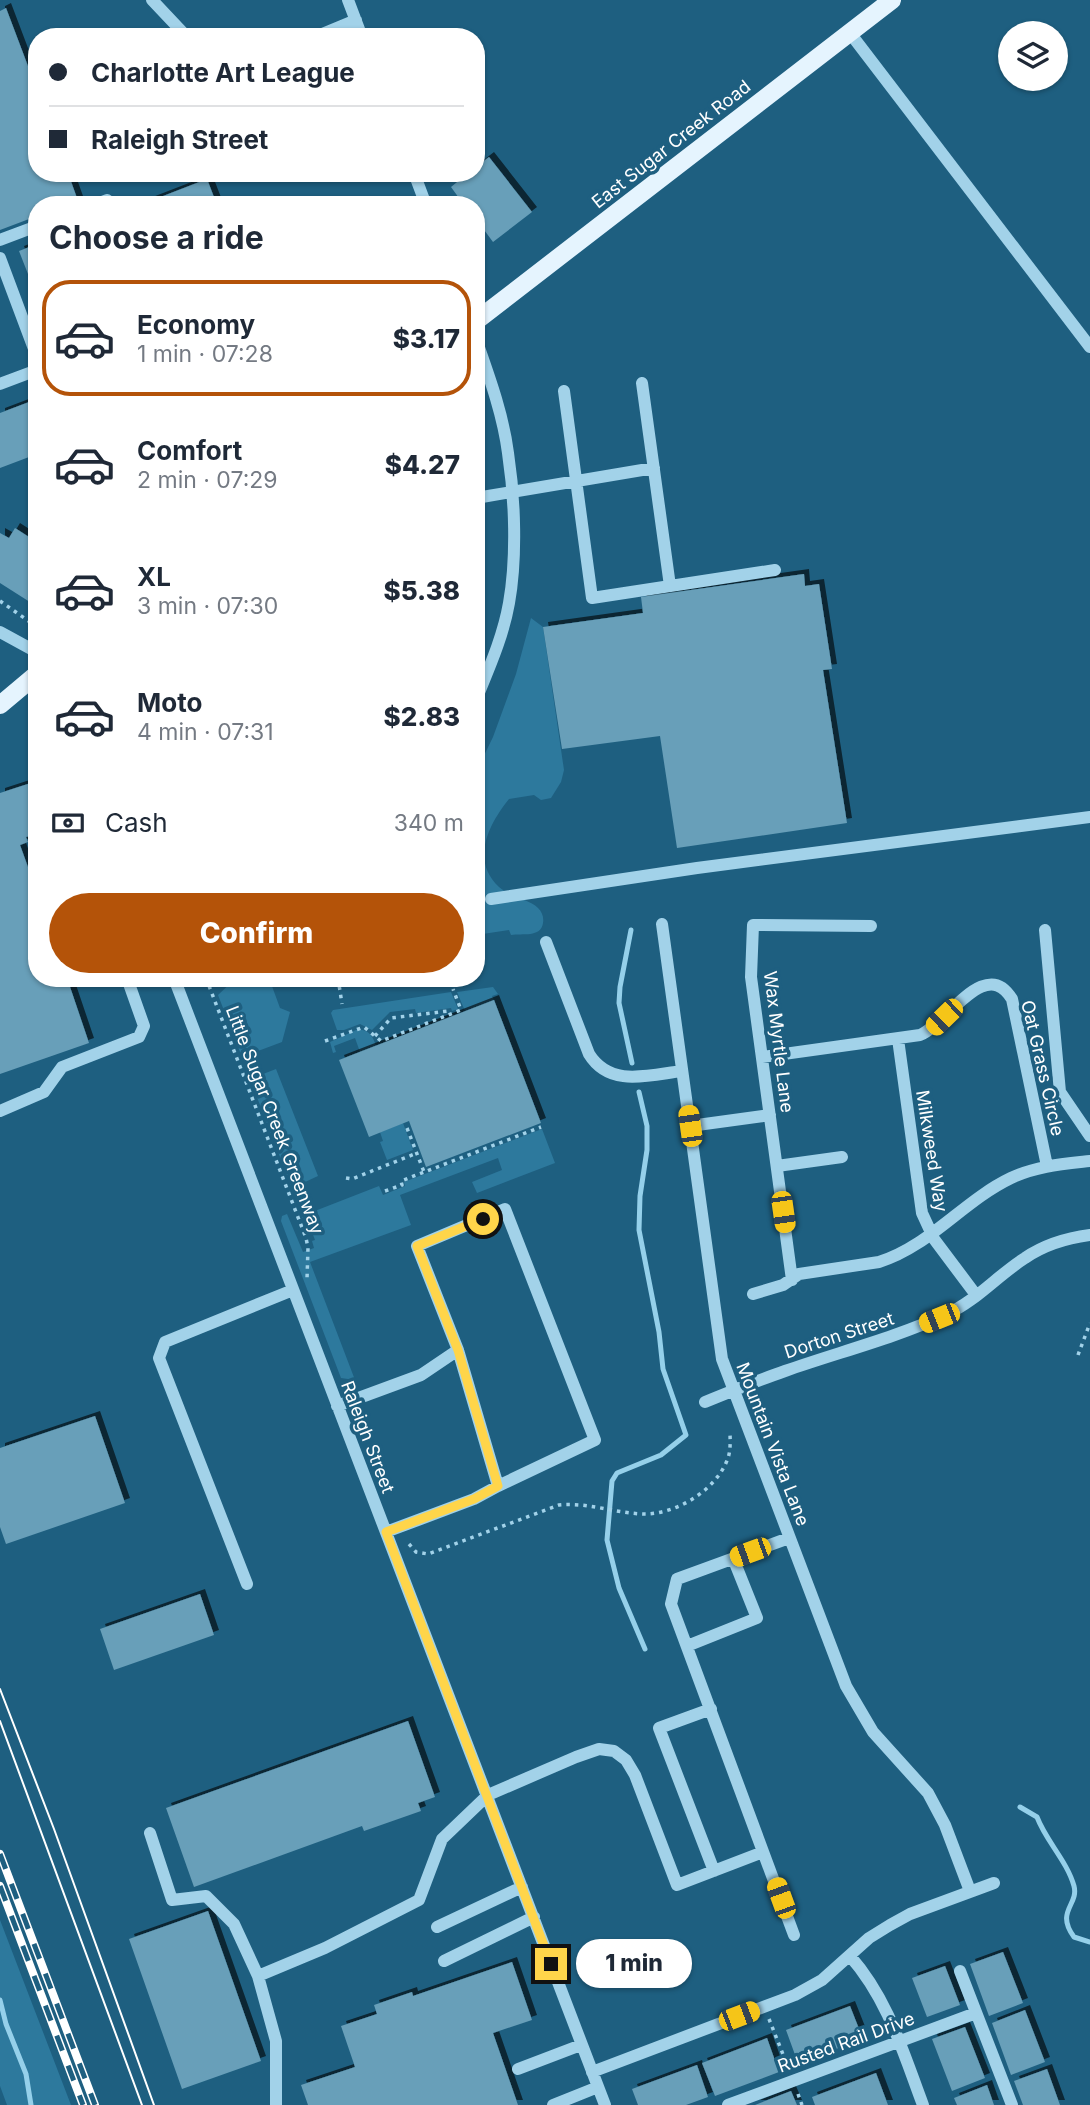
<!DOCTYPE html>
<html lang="en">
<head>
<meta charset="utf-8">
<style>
  :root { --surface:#fff; --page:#f6f6f7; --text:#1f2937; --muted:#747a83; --line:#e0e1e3; --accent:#b45309 }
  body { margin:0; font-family:Inter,sans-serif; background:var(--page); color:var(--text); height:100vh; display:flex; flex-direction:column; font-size:26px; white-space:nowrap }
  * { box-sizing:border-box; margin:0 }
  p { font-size:23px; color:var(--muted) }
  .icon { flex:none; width:38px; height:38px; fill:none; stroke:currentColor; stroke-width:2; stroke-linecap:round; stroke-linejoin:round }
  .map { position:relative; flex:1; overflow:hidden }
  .details { position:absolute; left:28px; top:196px; width:457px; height:791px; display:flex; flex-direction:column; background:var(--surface); border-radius:28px; box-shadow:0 2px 5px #0004 }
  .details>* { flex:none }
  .guide { position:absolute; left:28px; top:28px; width:457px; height:154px; border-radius:28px; box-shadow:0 2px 5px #0004; display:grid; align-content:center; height:154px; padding:0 21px; background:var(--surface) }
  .controls { position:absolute; left:998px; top:21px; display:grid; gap:14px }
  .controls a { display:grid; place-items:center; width:70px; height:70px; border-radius:50%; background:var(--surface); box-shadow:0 2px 5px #0004; font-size:35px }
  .end { position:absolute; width:32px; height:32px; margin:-16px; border:9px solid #ffd54a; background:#111; box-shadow:0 0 0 4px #111 }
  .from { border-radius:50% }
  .bubble { position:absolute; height:49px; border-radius:24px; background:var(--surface); box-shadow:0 2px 5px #0004; font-size:23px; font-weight:800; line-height:49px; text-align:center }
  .car { position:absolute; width:21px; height:42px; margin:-21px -10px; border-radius:9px; box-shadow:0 0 5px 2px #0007; background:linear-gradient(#f5c518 24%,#345 0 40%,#f5c518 0 76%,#345 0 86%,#f5c518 0) }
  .guide b { display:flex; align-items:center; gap:24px; height:66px; font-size:26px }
  .guide b+b { border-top:2px solid var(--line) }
  .guide i { width:18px; height:18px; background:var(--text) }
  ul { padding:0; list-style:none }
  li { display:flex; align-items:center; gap:21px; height:116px; margin:0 14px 10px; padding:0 7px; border:4px solid transparent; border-radius:28px }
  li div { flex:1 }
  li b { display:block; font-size:26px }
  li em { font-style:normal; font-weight:800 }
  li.on { border-color:var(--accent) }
  li>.icon { width:63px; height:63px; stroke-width:1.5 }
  h2 { padding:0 21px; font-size:32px; line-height:84px }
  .pay { display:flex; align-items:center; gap:18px; height:77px; padding:0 21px; font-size:26px }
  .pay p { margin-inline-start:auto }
  .button { display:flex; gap:14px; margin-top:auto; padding:14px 21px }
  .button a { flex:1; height:80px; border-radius:42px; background:var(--accent); color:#fff; font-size:28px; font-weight:800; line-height:80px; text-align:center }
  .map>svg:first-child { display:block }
</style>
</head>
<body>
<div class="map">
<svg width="1090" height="2105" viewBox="0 0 1090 2105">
  <defs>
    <filter id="shadow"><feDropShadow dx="5" dy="-5" stdDeviation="0" flood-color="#0009"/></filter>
  </defs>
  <rect width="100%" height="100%" fill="#1e5f80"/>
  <path fill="#2d799d" d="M531 618 543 627 564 770 561 782 551 798 541 800 534 795 509 799C489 824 470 860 499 887 510 897 529 899 538 908 542 912 544 917 543 923 541 938 522 933 511 935L509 930 476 935V772L493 737 516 674Z
    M236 978H269L280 1008 290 1012 282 1042 242 1057 218 995Z
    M493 987 498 994 492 996 494 1000 465 1011 457 992Z
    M451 992 458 1009 452 1011 451 1008 416 1013 415 1009 390 1012 372 1030 360 1024 344 1030H337L331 1013 333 1010Z
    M356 1030C368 1028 373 1036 376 1046L360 1052 355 1038 334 1046 336 1052 333 1053 330 1042Z
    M276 1069 318 1176 292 1188 250 1079Z
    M403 1123 413 1150 387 1160 380 1142 383 1141 380 1132Z
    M542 1129 555 1163 477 1193 472 1182 502 1170 498 1158 400 1195 411 1225 310 1262 355 1380 341 1378 281 1221 282 1216 287 1214 303 1252 314 1248 312 1241 315 1240 312 1232 309 1233 302 1216 379 1186 383 1195 405 1186 404 1182Z
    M0 1920 71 2105H7L0 2086Z"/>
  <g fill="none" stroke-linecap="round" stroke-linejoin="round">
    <path stroke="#95d0ea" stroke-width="5" d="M631 930 620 987 619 1003 632 1063
      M639 1092 647 1126V1150L640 1196 639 1230 659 1332 663 1369 686 1435 661 1455 617 1473 612 1481 607 1540 619 1588 645 1649
      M1020 1807 1037 1817C1046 1841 1067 1861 1074 1886 1079 1905 1055 1911 1074 1937L1090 1942
      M0 2000 6 2024 26 2074 31 2105"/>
  </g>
  <path fill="#689fb9" filter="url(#shadow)" d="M6 8 37 90V173H68L78 201 67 205H37V216L0 230V11Z
    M489 157 532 212 493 242 476 219V205H464L451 187 468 173H476V167Z
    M207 179 217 205H140Z
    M37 244V297L19 251Z
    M37 399V454L0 468V413Z
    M15 528 29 537 37 530V601L33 604 0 583V533L9 538Z
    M804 574 805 586 819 584 832 669 823 670 847 823 677 848 660 736 562 749 543 627 643 613 641 597Z
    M37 781V819L28 822 33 835 26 837 28 842 20 845 37 892V978H67L89 1043 0 1074V793Z
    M494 1000 541 1123 426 1167 409 1121 369 1137 339 1060Z
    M95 1416 125 1503 6 1544 0 1527V1448Z
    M200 1594 214 1635 114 1670 100 1629Z
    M408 1721 435 1797 418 1803 421 1811 364 1831 362 1826 194 1887 166 1808Z
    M208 1911 261 2061 182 2089 129 1939Z
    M1003 1952 1023 2003 989 2016 970 1964Z
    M512 1962 532 2020 493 2033 518 2105H308L301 2085 355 2067 341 2026 377 2014 374 2005 412 1992 413 1996Z
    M945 1966 960 2005 927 2017 912 1978Z
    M850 2006 863 2039 798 2063 786 2030Z
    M1025 2010 1045 2062 1011 2075 992 2023Z
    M965 2027 985 2078 952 2091 932 2039Z
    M767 2038 779 2072 715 2096 702 2063Z
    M697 2065 708 2097 686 2105H638L632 2089Z
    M1047 2069 1060 2105H1023L1014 2081Z
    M876 2073 888 2105H815L812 2097Z
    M987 2085 994 2105H957L954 2098Z
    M791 2091 797 2105H755L765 2101Z"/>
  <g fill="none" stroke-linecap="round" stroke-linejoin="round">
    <path stroke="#a2d2e9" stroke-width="3.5" stroke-dasharray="3.5 5" stroke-linecap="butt" d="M0 601 37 627
      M206 978 306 1238 308 1248 307 1279
      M338 978 342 1004
      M375 1036 391 1018 448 1011 450 1014
      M325 1041 364 1027 381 1041 461 1010 453 989
      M407 1128 424 1172
      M346 1178 352 1179 417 1153
      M385 1191 402 1185 401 1181 541 1127
      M1078 1355 1090 1323
      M409 1544 416 1552 428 1554 559 1505C589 1502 617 1514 646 1514 679 1513 717 1489 728 1458 731 1449 730 1440 730 1431
      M769 2019 788 2067
      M798 2094 802 2105"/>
    <path stroke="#a2d2e9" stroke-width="12" d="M152 0 187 37
      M348 0 362 37
      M850 33 1090 347
      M315 37 356 20
      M414 173 426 205
      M94 205 107 200
      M0 240 37 226
      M0 258 37 357
      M476 339C489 376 503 414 508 453 515 499 517 558 509 603 503 637 489 668 476 700
      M642 383 670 586
      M0 384 37 370
      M564 391 592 598 775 570
      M476 498 654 468
      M0 632 33 650 37 655
      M491 899 697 868 1090 817
      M662 924 722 1359 846 1686 873 1732 928 1793 945 1825 970 1891
      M1045 930 1060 1092 1090 1136
      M546 942 589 1054C610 1088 649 1075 682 1071
      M174 978 605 2105
      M898 1039 922 1213 934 1239 976 1295
      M762 1057 920 1035C947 1024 985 955 1012 999L1047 1166
      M0 1111 44 1092 62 1067 139 1037 144 1026 127 978
      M690 1126 770 1115
      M777 1166 842 1157
      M792 1280 751 977 753 925 871 926
      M753 1294 783 1285 799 1274 879 1262C930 1246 963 1201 1011 1178 1036 1166 1063 1164 1090 1161
      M705 1402C732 1391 759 1380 785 1371 839 1352 895 1338 947 1314 976 1301 998 1275 1025 1258 1044 1245 1067 1238 1090 1235
      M337 1406 421 1375 458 1350 417 1246 505 1209 595 1440 498 1486
      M386 1532 474 1499 498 1486 458 1350
      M789 1538 677 1579 671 1604 794 1935
      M247 1584 159 1358 165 1342 293 1290
      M687 1646 757 1618 733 1558
      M711 1709 659 1728 714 1871
      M150 1833 172 1900 206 1896 234 1924 258 1976
      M437 1927 522 1887
      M850 1956C888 1999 903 2052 923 2105
      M444 1961 534 1917
      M960 1971 1012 2105
      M518 2069 581 2045
      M592 2072 795 1995 822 1980 869 1938 890 1925 910 1914 994 1883
      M276 2105V2041L258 1976 325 1948 419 1900 442 1839 488 1795 576 1757 599 1749 614 1751 626 1760 635 1775 677 1885 763 1852
      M553 2105 598 2087
      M728 2105 976 2013"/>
    <path stroke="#e5f4fe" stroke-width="18" d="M476 321 892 0
      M0 705 37 674"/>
    <path stroke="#fff" stroke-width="2" d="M0 1689 54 1829 154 2105
      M0 1721 142 2105"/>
    <g stroke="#fff" stroke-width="8">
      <path id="rail" d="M0 1854 95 2105
        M0 1886 83 2105"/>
    </g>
    <use href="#rail" stroke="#1e5f80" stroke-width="5" stroke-dasharray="16" stroke-linecap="butt"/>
  </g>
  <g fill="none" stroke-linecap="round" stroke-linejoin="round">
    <path stroke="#ffd54a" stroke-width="9" d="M483 1219 417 1246 458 1350 498 1486 474 1499 386 1532 551 1964"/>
  </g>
  <g text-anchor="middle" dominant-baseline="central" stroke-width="7" stroke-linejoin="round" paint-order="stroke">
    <g font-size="18" fill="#fff" stroke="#1e5f80">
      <text transform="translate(671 144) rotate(-38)">East Sugar Creek Road</text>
      <text transform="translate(779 1042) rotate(83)">Wax Myrtle Lane</text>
      <text transform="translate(1043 1068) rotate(77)">Oat Grass Circle</text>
      <text transform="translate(275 1120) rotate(69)">Little Sugar Creek Greenway</text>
      <text transform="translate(932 1151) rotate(81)">Milkweed Way</text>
      <text transform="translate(839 1335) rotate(-18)">Dorton Street</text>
      <text transform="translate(368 1437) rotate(69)">Raleigh Street</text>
      <text transform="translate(773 1444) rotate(69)">Mountain Vista Lane</text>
      <text transform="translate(846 2042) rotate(-20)">Rusted Rail Drive</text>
    </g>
  </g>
</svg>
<div class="controls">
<a><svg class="icon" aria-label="layers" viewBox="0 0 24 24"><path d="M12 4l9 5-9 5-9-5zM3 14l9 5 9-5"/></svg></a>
</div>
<i class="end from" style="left:483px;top:1219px"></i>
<i class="end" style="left:551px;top:1964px"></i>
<div class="bubble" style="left:576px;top:1939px;width:116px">1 min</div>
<i class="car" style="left:944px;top:1017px;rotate:226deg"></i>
<i class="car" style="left:690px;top:1126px;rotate:352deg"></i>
<i class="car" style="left:783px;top:1212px;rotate:172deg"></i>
<i class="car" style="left:939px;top:1318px;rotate:248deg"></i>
<i class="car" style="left:750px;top:1552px;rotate:250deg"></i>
<i class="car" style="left:781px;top:1898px;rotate:340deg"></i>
<i class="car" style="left:739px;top:2016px;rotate:69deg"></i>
<div class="guide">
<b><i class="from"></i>Charlotte Art League</b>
<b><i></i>Raleigh Street</b>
</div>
<section class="details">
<h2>Choose a ride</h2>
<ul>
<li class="on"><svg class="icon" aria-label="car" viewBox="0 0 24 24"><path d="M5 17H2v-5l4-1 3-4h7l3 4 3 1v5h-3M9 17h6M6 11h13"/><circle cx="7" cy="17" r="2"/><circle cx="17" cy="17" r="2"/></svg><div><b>Economy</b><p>1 min · 07:28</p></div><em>$3.17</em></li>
<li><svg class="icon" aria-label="car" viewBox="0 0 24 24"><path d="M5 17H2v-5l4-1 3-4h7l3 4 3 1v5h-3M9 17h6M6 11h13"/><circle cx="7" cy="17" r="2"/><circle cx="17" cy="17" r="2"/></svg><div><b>Comfort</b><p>2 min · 07:29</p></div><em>$4.27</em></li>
<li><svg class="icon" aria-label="car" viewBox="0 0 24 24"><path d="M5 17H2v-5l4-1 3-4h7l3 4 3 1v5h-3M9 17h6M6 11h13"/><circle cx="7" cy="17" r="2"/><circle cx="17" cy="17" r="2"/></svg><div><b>XL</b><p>3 min · 07:30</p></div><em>$5.38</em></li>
<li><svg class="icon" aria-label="car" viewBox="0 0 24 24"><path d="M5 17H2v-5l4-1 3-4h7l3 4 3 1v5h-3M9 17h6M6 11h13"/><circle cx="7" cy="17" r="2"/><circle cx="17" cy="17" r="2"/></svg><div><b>Moto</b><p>4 min · 07:31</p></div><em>$2.83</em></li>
</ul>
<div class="pay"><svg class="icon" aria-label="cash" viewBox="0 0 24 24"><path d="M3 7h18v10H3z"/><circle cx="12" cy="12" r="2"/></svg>Cash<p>340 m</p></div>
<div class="button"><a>Confirm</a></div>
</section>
</div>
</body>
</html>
